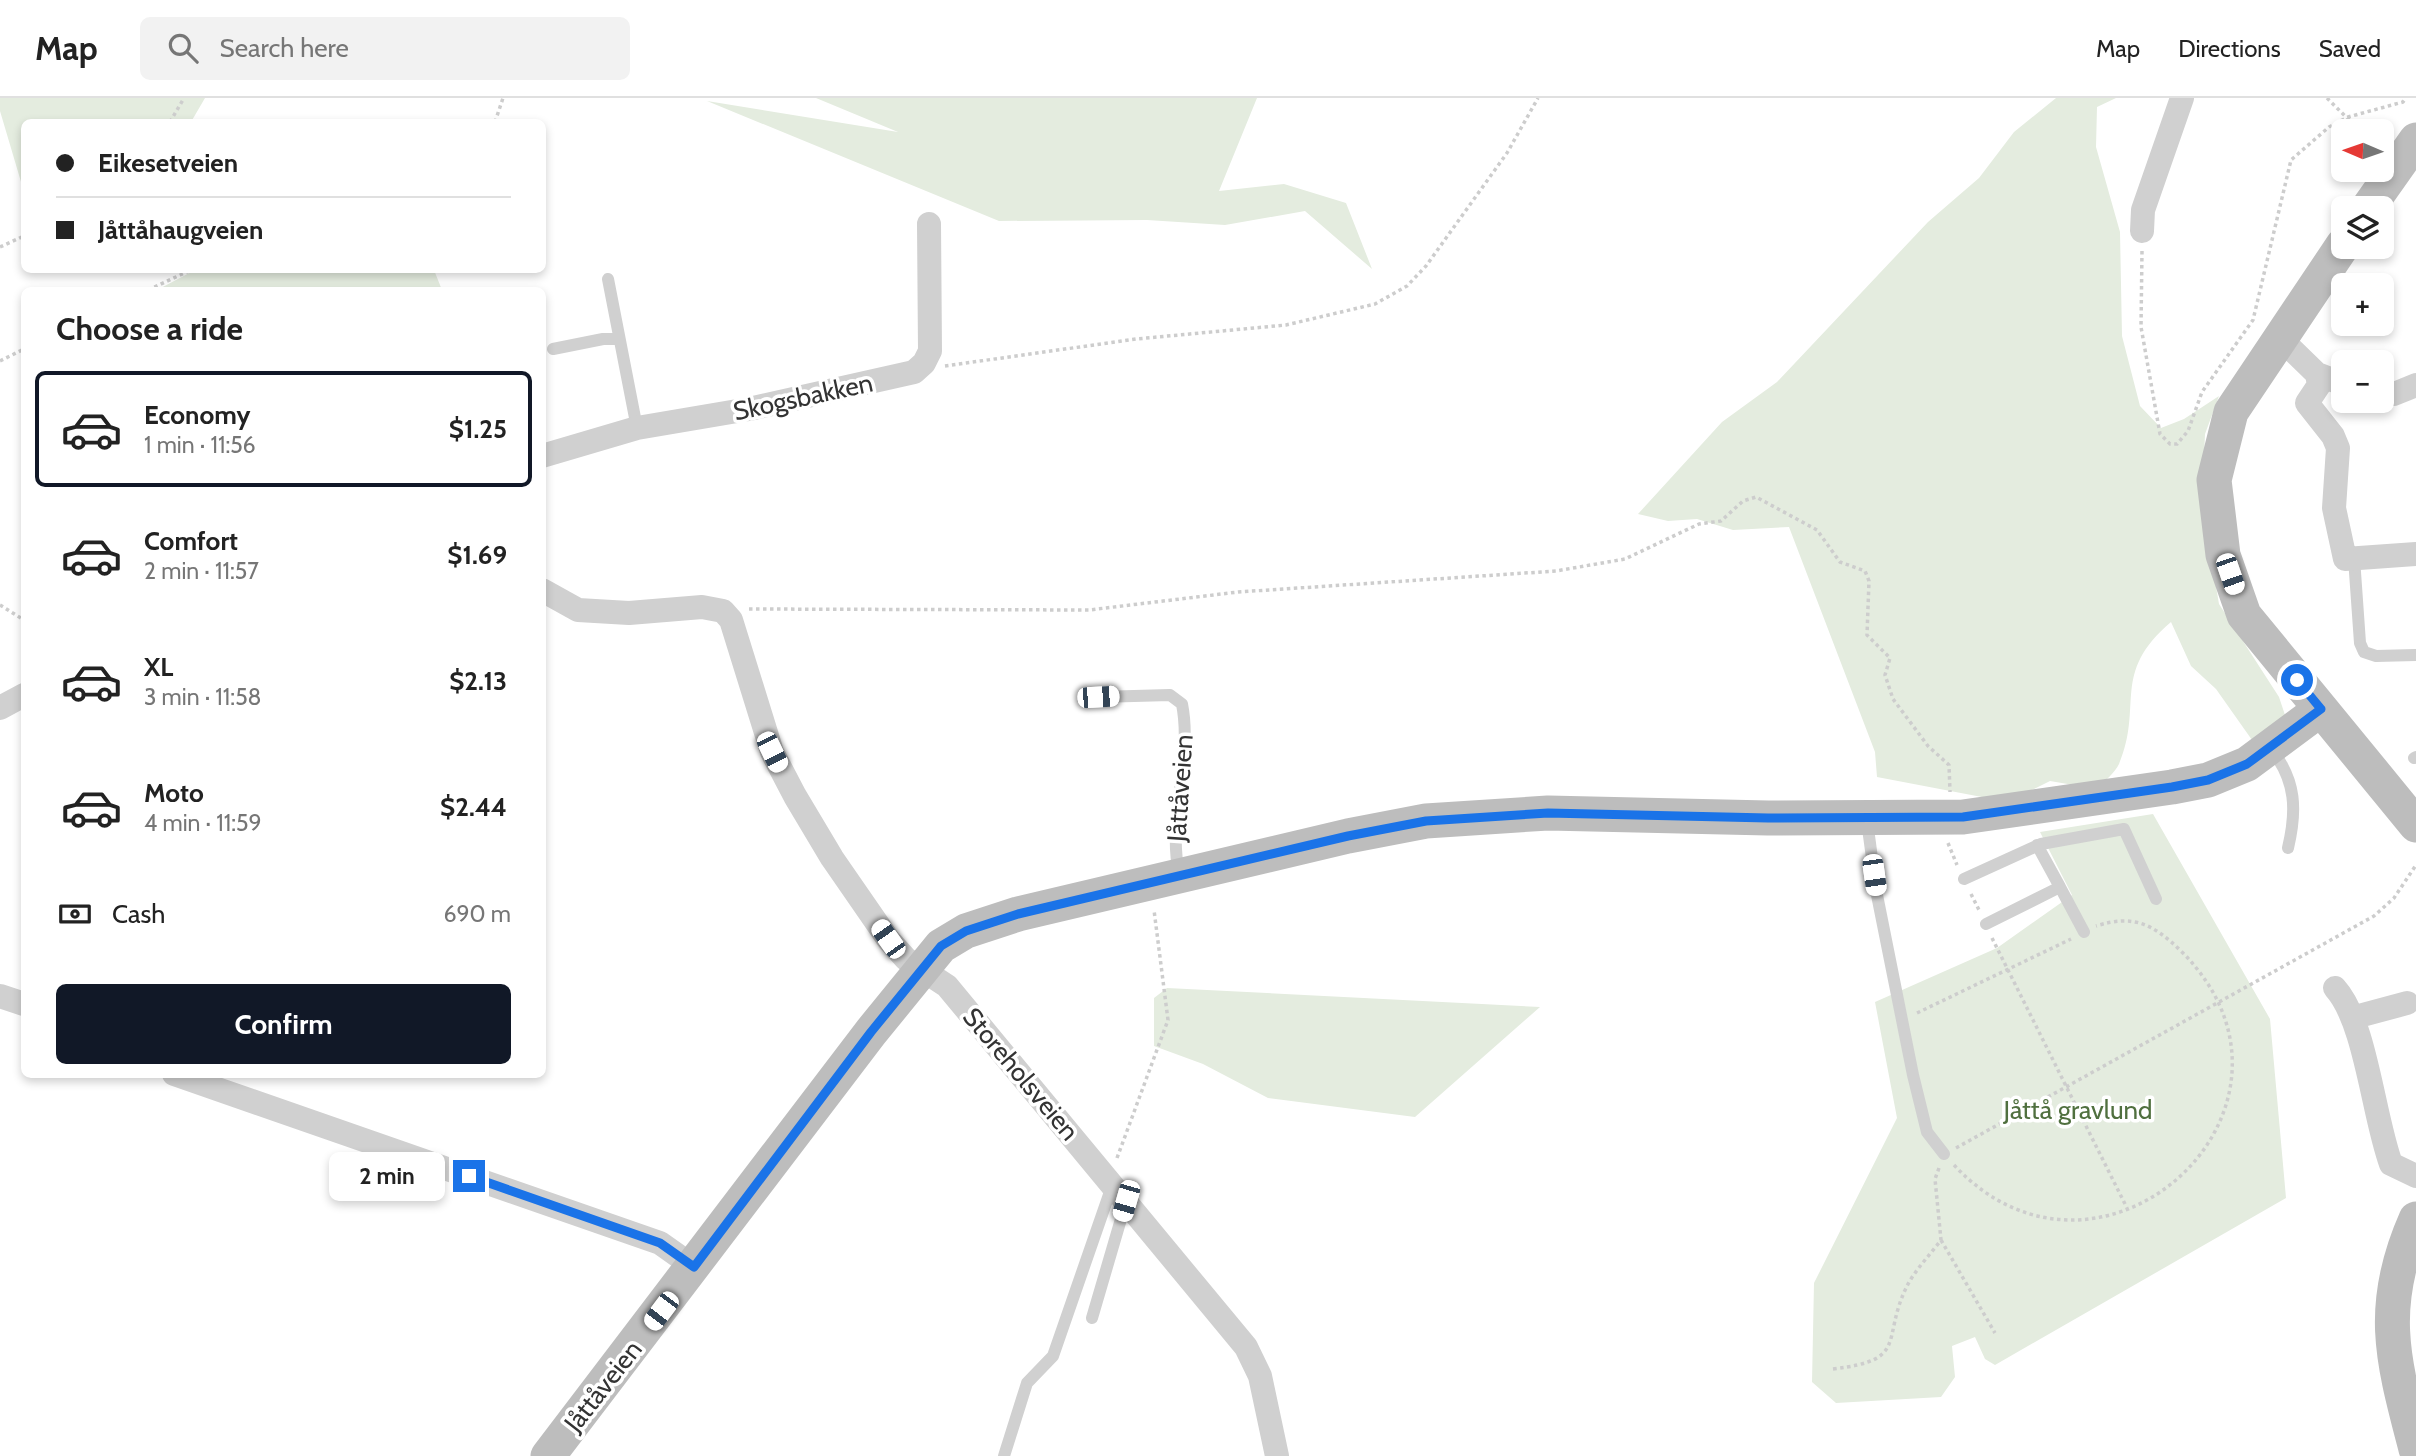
<!DOCTYPE html>
<html lang="en">
<head>
<meta charset="utf-8">
<style>
  :root { --surface:#fff; --page:#f2f2f2; --text:#222; --muted:#767676; --line:#e0e0e0; --accent:#111827 }
  body { margin:0; font-family:Cabin,sans-serif; background:var(--page); color:var(--text); height:100vh; display:flex; flex-direction:column; font-size:26px; white-space:nowrap }
  * { box-sizing:border-box; margin:0 }
  p { font-size:23px; color:var(--muted) }
  .icon { flex:none; width:38px; height:38px; fill:none; stroke:currentColor; stroke-width:2; stroke-linecap:round; stroke-linejoin:round }
  .map { position:relative; flex:1; overflow:hidden }
  .panel { position:absolute; left:21px; top:189px; width:525px; height:791px; display:flex; flex-direction:column; background:var(--surface); border-radius:10px; box-shadow:0 4px 10px #0003 }
  .panel>* { flex:none }
  .hud { position:absolute; left:21px; top:21px; width:525px; height:154px; border-radius:10px; box-shadow:0 4px 10px #0003; display:grid; align-content:center; height:154px; padding:0 35px; background:var(--surface) }
  .needle { width:46px; rotate:272deg }
  .controls { position:absolute; left:2331px; top:21px; display:grid; gap:14px }
  .controls a { display:grid; place-items:center; width:63px; height:63px; border-radius:10px; background:var(--surface); box-shadow:0 4px 10px #0003; font-size:35px }
  .end { position:absolute; width:32px; height:32px; margin:-16px; border:9px solid #1a73e8; background:#fff; box-shadow:0 0 0 4px #fff }
  .from { border-radius:50% }
  .bubble { position:absolute; height:49px; border-radius:10px; background:var(--surface); box-shadow:0 4px 10px #0003; font-size:23px; font-weight:700; line-height:49px; text-align:center }
  .car { position:absolute; width:21px; height:42px; margin:-21px -10px; border-radius:9px; box-shadow:0 0 5px 2px #0007; background:linear-gradient(#fff 24%,#345 0 40%,#fff 0 76%,#345 0 86%,#fff 0) }
  .hud b { display:flex; align-items:center; gap:24px; height:66px; font-size:26px }
  .hud b+b { border-top:2px solid var(--line) }
  .hud i { width:18px; height:18px; background:var(--text) }
  ul { padding:0; list-style:none }
  li { display:flex; align-items:center; gap:21px; height:116px; margin:0 14px 10px; padding:0 21px; border:4px solid transparent; border-radius:10px }
  li div { flex:1 }
  li b { display:block; font-size:26px }
  li em { font-style:normal; font-weight:700 }
  li.current { border-color:var(--accent) }
  li>.icon { width:63px; height:63px; stroke-width:1.5 }
  h2 { padding:0 35px; font-size:32px; line-height:84px }
  .pay { display:flex; align-items:center; gap:18px; height:77px; padding:0 35px; font-size:26px }
  .pay p { margin-inline-start:auto }
  .primary-button { display:flex; gap:14px; margin-top:auto; padding:14px 35px }
  .primary-button a { flex:1; height:80px; border-radius:10px; background:var(--accent); color:#fff; font-size:28px; font-weight:700; line-height:80px; text-align:center }
  header { display:flex; align-items:center; gap:42px; box-sizing:border-box; height:98px; padding:0 35px; background:var(--surface); border-bottom:2px solid var(--line) }
  header strong { font-size:33px }
  nav { display:flex; gap:38px; margin-inline-start:auto; font-size:24px }
  .search { width:490px; height:63px; background:var(--page); display:flex; align-items:center; gap:18px; box-sizing:border-box; padding:0 24px; border-radius:10px; color:var(--muted); font-size:26px }
  .map>svg:first-child { display:block }
</style>
</head>
<body>
<header>
<strong>Map</strong>
<div class="search"><svg class="icon" aria-label="search" viewBox="0 0 24 24"><circle cx="10" cy="10" r="6"/><path d="M15 15l6 6"/></svg>Search here</div>
<nav><a>Map</a><a>Directions</a><a>Saved</a></nav>
</header>
<div class="map">
<svg width="2416" height="1358" viewBox="0 0 2416 1358">
  <rect width="100%" height="100%" fill="#fff"/>
  <path fill="#e4ecdf" d="M0 0H205L191 24H24V94L0 13Z
    M816 0H1257L1219 93 1284 86 1346 105 1372 171 1305 113 1225 127 1147 122 999 123 707 3 898 34Z
    M2056 0H2116L2097 9 2096 49 2120 134 2122 238 2140 308 2161 330 2184 321 2219 298 2205 336 2202 406 2219 506 2279 599 2287 623 2252 642 2216 591 2191 568 2171 524C2110 576 2144 607 2119 666 2115 675 2104 683 2097 691L2050 683 2008 704 1877 679 1875 654 1789 429 1733 432 1697 421 1668 423 1638 416 1722 324 1777 284 1928 124 1979 80 2014 34Z
    M195 172H434L442 192H157Z
    M2153 716 2270 921 2286 1100 1995 1267 1985 1261 1975 1239 1952 1248 1955 1279 1941 1299 1836 1305 1812 1284 1814 1185 1897 1020 1875 904 1997 850 2072 797 2040 734Z
    M1167 890 1540 909 1415 1019 1268 1000 1203 966 1154 948V900Z"/>
  <g fill="none" stroke-linecap="round" stroke-linejoin="round">
    <path stroke="#cdcdcd" stroke-width="3.5" stroke-dasharray="3.5 3.5" stroke-linecap="butt" d="M2327 0 2360 33
      M170 24 184 0
      M495 24 503 0
      M0 149 24 138
      M2142 153 2141 229 2160 336 2170 346H2177L2188 333 2202 294 2253 222 2291 62 2329 29 2348 19 2403 4 2406 0
      M148 192 191 172
      M0 263 24 251
      M945 268 1136 241 1286 227 1375 206 1407 188 1426 168 1507 55 1538 0
      M0 507 24 522
      M749 511 1089 512 1238 494 1556 473 1625 461 1699 426 1721 423 1743 403 1756 399 1817 432 1840 464 1865 473 1869 483 1867 537 1890 560 1885 577 1893 601 1928 648 1949 667 1950 694
      M1948 745 1957 767
      M1971 796 1980 814
      M1992 840 2127 1110
      M1917 915 2071 841
      M1956 1050 2374 818 2394 800 2416 767
      M1117 1060 1168 922 1154 812
      M1954 1067C2101 1225 2337 1008 2181 853 2153 826 2134 816 2096 828
      M1941 1142 1995 1235
      M1833 1271C1909 1262 1881 1243 1906 1190 1914 1173 1930 1157 1941 1142L1935 1081 1939 1070"/>
    <path stroke="#d0d0d0" stroke-width="12" d="M608 181 637 330
      M553 251 603 241H619
      M2354 460 2360 545 2364 554 2376 558 2416 557
      M1098 599 1170 597 1182 606C1193 662 1167 719 1179 775
      M2272 652C2296 683 2297 712 2288 750
      M2414 660 2416 659
      M1867 723 1877 797 1913 977 1927 1034 1944 1056
      M2037 747 2060 789
      M1964 781 2041 746 2124 731 2156 801
      M1986 826 2060 789 2084 834
      M1092 1220 1126 1104
      M1004 1358 1027 1285 1053 1258 1112 1088"/>
    <path stroke="#d0d0d0" stroke-width="24" d="M2142 133 2143 112 2182 0
      M2280 240 2317 276 2343 286
      M2317 276 2319 287 2307 305 2333 338 2338 350 2334 410 2345 461 2416 456
      M2382 295 2394 296 2416 287
      M542 358 637 330 749 311 914 274 924 265 930 253 929 126
      M542 492 578 512 629 515 702 509 723 513 731 522 772 654 795 698 832 760 888 841 906 861 947 888 1246 1249 1260 1278 1277 1358
      M0 610 24 597
      M2335 890C2366 924 2373 1017 2391 1066L2416 1078
      M0 898 24 906
      M2355 919 2407 905
      M174 976 660 1145 694 1169"/>
    <path stroke="#bdbdbd" stroke-width="35" d="M2368 110 2416 42
      M2343 147 2231 314 2214 382 2223 457 2244 517 2416 727
      M2416 1121C2377 1209 2393 1263 2416 1351
      M548 1358 871 934 941 848 966 833 1018 816 1348 738 1426 723 1548 715 1768 720 1963 719 2172 689 2208 682 2247 666 2321 611"/>
  </g>
  <g fill="none" stroke-linecap="round" stroke-linejoin="round">
    <path stroke="#1a73e8" stroke-width="9" d="M469 1078 660 1145 694 1169 871 934 941 848 966 833 1018 816 1348 738 1426 723 1548 715 1768 720 1963 719 2172 689 2208 682 2247 666 2321 611 2297 582"/>
  </g>
  <g text-anchor="middle" dominant-baseline="central" stroke-width="7" stroke-linejoin="round" paint-order="stroke">
    <g font-size="26" fill="#333" stroke="#fff">
      <text transform="translate(803 299) rotate(-12)">Skogsbakken</text>
      <text transform="translate(1180 690) rotate(-86)">Jåttåveien</text>
      <text transform="translate(1021 976) rotate(50)">Storeholsveien</text>
      <text transform="translate(603 1288) rotate(-52)">Jåttåveien</text>
    </g>
    <g font-size="26" fill="#50703f" stroke="#fff">
      <text x="2078" y="1012">Jåttå gravlund</text>
    </g>
  </g>
</svg>
<div class="controls">
<a><svg class="needle" viewBox="-14 -14 28 28"><path d="M0-13l5 13h-10z" fill="#e53935"/><path d="M0 13l5-13h-10z" fill="#767676"/></svg></a>
<a><svg class="icon" aria-label="layers" viewBox="0 0 24 24"><path d="M12 4l9 5-9 5-9-5zM3 14l9 5 9-5"/></svg></a>
<a>+</a>
<a>−</a>
</div>
<i class="end from" style="left:2297px;top:582px"></i>
<i class="end" style="left:469px;top:1078px"></i>
<div class="bubble" style="left:329px;top:1054px;width:116px">2 min</div>
<i class="car" style="left:2230px;top:476px;rotate:161deg"></i>
<i class="car" style="left:1098px;top:599px;rotate:87deg"></i>
<i class="car" style="left:772px;top:654px;rotate:154deg"></i>
<i class="car" style="left:1874px;top:777px;rotate:172deg"></i>
<i class="car" style="left:888px;top:841px;rotate:325deg"></i>
<i class="car" style="left:1126px;top:1103px;rotate:196deg"></i>
<i class="car" style="left:661px;top:1213px;rotate:217deg"></i>
<div class="hud">
<b><i class="from"></i>Eikesetveien</b>
<b><i></i>Jåttåhaugveien</b>
</div>
<section class="panel">
<h2>Choose a ride</h2>
<ul>
<li class="current"><svg class="icon" aria-label="car" viewBox="0 0 24 24"><path d="M5 17H2v-5l4-1 3-4h7l3 4 3 1v5h-3M9 17h6M6 11h13"/><circle cx="7" cy="17" r="2"/><circle cx="17" cy="17" r="2"/></svg><div><b>Economy</b><p>1 min · 11:56</p></div><em>$1.25</em></li>
<li><svg class="icon" aria-label="car" viewBox="0 0 24 24"><path d="M5 17H2v-5l4-1 3-4h7l3 4 3 1v5h-3M9 17h6M6 11h13"/><circle cx="7" cy="17" r="2"/><circle cx="17" cy="17" r="2"/></svg><div><b>Comfort</b><p>2 min · 11:57</p></div><em>$1.69</em></li>
<li><svg class="icon" aria-label="car" viewBox="0 0 24 24"><path d="M5 17H2v-5l4-1 3-4h7l3 4 3 1v5h-3M9 17h6M6 11h13"/><circle cx="7" cy="17" r="2"/><circle cx="17" cy="17" r="2"/></svg><div><b>XL</b><p>3 min · 11:58</p></div><em>$2.13</em></li>
<li><svg class="icon" aria-label="car" viewBox="0 0 24 24"><path d="M5 17H2v-5l4-1 3-4h7l3 4 3 1v5h-3M9 17h6M6 11h13"/><circle cx="7" cy="17" r="2"/><circle cx="17" cy="17" r="2"/></svg><div><b>Moto</b><p>4 min · 11:59</p></div><em>$2.44</em></li>
</ul>
<div class="pay"><svg class="icon" aria-label="cash" viewBox="0 0 24 24"><path d="M3 7h18v10H3z"/><circle cx="12" cy="12" r="2"/></svg>Cash<p>690 m</p></div>
<div class="primary-button"><a>Confirm</a></div>
</section>
</div>
</body>
</html>
